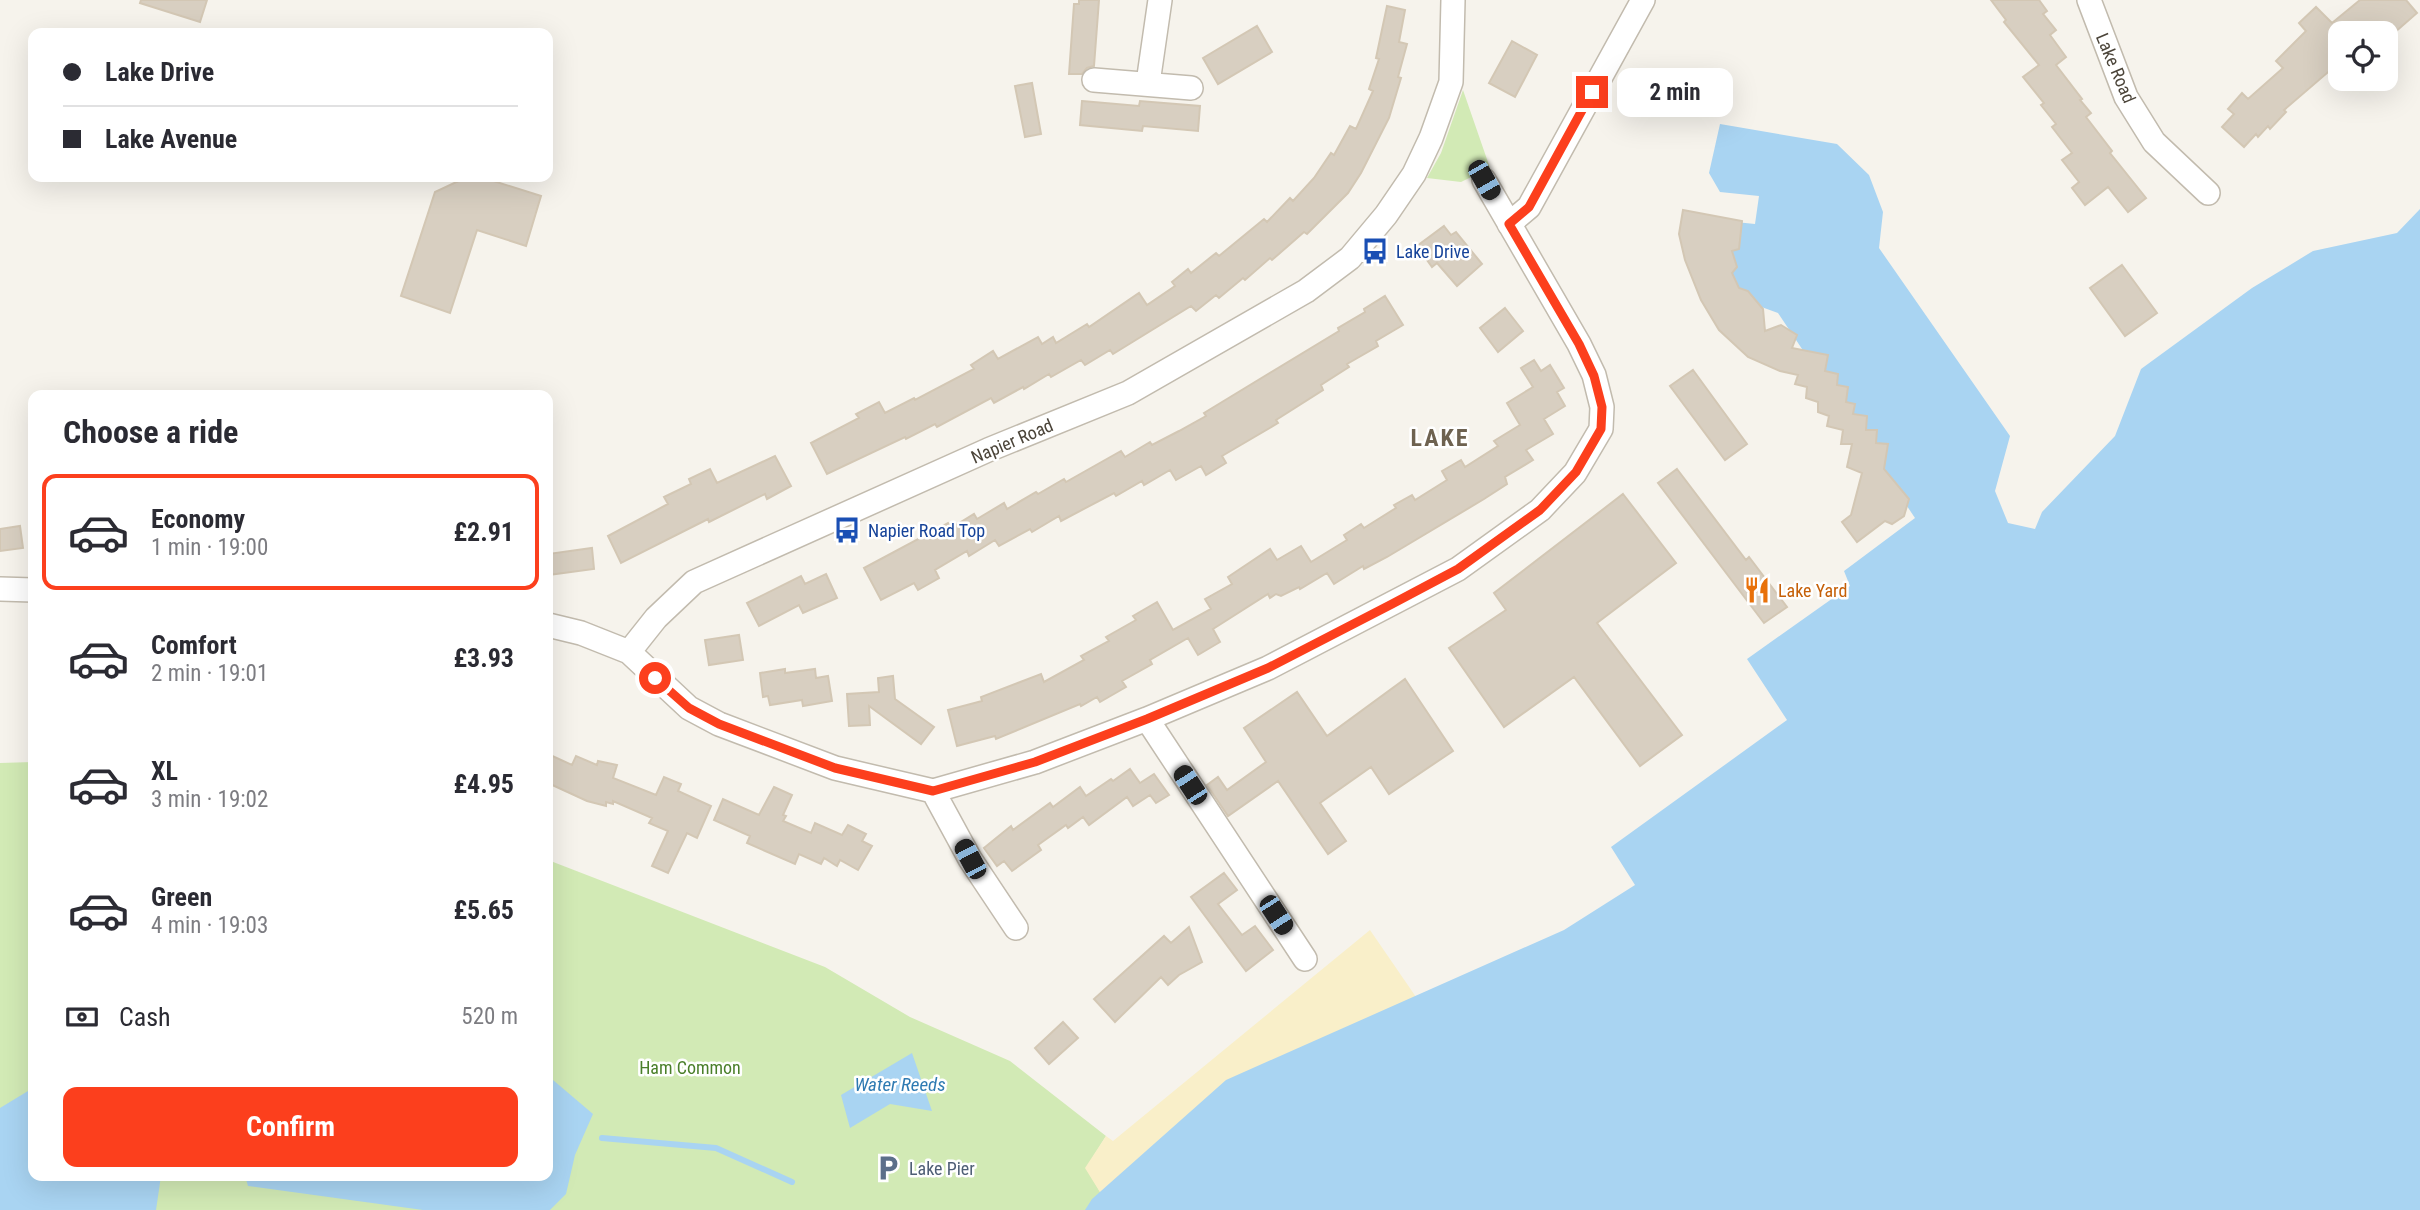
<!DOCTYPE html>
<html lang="en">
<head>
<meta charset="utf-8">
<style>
  :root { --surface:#fff; --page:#f7f7f7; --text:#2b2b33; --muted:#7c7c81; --line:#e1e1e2; --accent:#fc3f1d }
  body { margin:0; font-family:"Roboto Condensed",sans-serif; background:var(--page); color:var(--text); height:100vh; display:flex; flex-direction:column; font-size:26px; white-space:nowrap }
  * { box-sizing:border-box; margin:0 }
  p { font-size:23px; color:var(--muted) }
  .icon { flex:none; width:38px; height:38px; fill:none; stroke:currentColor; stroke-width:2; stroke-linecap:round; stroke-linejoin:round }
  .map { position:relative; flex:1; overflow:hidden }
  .drawer { position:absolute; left:28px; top:390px; width:525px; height:791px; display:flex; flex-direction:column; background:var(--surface); border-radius:14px; box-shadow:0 7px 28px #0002 }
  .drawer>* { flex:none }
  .top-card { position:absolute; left:28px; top:28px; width:525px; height:154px; border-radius:14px; box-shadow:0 7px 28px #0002; display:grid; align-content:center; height:154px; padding:0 35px; background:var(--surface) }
  .buttons { position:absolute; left:2328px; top:21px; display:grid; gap:14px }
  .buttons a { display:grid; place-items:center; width:70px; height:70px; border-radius:14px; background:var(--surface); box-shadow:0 7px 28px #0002; font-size:35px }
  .end { position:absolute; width:32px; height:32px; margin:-16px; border:9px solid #fc3f1d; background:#fff; box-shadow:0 0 0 4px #fff }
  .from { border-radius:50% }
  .bubble { position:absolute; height:49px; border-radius:14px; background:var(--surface); box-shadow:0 7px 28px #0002; font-size:23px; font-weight:700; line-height:49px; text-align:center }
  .car { position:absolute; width:21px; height:42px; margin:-21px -10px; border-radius:9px; box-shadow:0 0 5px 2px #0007; background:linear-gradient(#222 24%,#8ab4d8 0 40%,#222 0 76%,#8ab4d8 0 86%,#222 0) }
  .top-card b { display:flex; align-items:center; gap:24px; height:66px; font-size:26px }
  .top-card b+b { border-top:2px solid var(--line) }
  .top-card i { width:18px; height:18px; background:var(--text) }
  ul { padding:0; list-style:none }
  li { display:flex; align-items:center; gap:21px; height:116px; margin:0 14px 10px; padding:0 21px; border:4px solid transparent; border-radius:14px }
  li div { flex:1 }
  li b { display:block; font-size:26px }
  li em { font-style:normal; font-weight:700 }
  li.selected { border-color:var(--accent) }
  li>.icon { width:63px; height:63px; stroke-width:1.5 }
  h2 { padding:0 35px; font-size:32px; line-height:84px }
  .pay { display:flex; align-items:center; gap:18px; height:77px; padding:0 35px; font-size:26px }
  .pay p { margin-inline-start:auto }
  .primary-button { display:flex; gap:14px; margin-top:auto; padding:14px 35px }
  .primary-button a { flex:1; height:80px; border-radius:14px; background:var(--accent); color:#fff; font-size:28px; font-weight:700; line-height:80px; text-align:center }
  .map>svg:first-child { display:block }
</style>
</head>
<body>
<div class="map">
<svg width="2420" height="1210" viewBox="0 0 2420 1210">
  <rect width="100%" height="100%" fill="#f6f3ec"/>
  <path fill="#d2eab5" d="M1463 90 1490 168 1461 182 1427 178 1441 153Z
    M33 762V1176H548V860L825 967 910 1017 1010 1061 1106 1136 1086 1168 1111 1210H0V763Z"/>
  <path fill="#f9efc9" d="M1370 930 1427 1013 1111 1210 1085 1168 1106 1136 1113 1141Z"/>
  <path fill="#a9d4f2" d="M1720 124 1837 144 1869 175 1883 212 1879 248 2010 436 1995 491 2008 523 2035 529 2042 512 2115 436 2141 369 2252 288 2313 251 2397 233 2420 209V1210H1085L1092 1199 1226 1080 1564 930 1635 885 1611 847 1787 720 1747 659 1850 586 1844 571 1915 518 1778 313 1745 301 1715 266 1716 220 1755 224 1759 196 1720 192 1709 173Z
    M912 1053 932 1111 890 1104 850 1128 841 1095Z
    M548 1080H553L593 1114 575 1155 566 1194 550 1210H423L248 1186 245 1176H548Z
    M33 1088V1176H161L156 1210H0V1108Z"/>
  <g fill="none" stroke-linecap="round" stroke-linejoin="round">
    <path stroke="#a9d4f2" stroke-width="6" d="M602 1138 716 1148 792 1182"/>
  </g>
  <path fill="#d8cfc1" stroke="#d3c7b4" stroke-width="2" d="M141 0H207L200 22 140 3Z
    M1079 0H1099L1094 66 1087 68 1082 74H1069L1074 4H1079Z
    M1991 0H2039L2047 11 2043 14 2056 30 2050 35 2066 57 2056 65 2082 99 2080 100 2091 113 2086 117 2112 151 2110 153 2146 198 2128 212 2108 187 2085 205 2072 188 2079 182 2062 160 2072 153 2052 127 2056 124 2041 105 2044 103 2023 77 2039 65 2004 22 2006 20Z
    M2360 0H2406L2417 13 2394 33H2340V58L2332 65 2334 67 2284 110 2286 112 2270 129 2268 126 2258 137 2256 134 2244 147 2222 127 2234 114 2228 109 2242 93 2248 99 2283 68 2276 61 2306 31 2299 23 2316 7 2332 23Z
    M1387 6 1405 10 1399 42 1407 44 1398 77 1401 78 1389 118 1361 173 1348 193 1307 234 1304 232 1272 260 1270 258 1245 280 1243 278 1219 298 1216 295 1196 311 1191 306 1113 354 1110 350 1085 365 1081 360 1051 377 1049 374 1024 389 1023 387 994 403 991 398 937 427 935 424 906 439 905 437 827 474 811 443 859 418 856 414 879 402 885 413 914 398 915 400 974 369 971 365 993 351 998 359 1038 337 1042 344 1053 337 1056 343 1087 324 1089 327 1139 293 1147 305 1175 286 1172 282 1188 269 1191 273 1216 253 1219 256 1264 219 1267 222 1290 198 1293 201 1314 178 1331 153 1334 155 1350 126 1356 129 1373 91 1369 89 1379 59 1376 58Z
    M1257 26 1272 52 1218 84 1203 58Z
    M1512 41 1537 55 1515 97 1489 83Z
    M1032 83 1041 134 1025 137 1015 86Z
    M1082 101 1139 106 1140 101 1200 106 1198 131 1143 126 1142 131 1080 125Z
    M467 177H481L541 196 526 246 477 230 450 313 401 296 435 192Z
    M1683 210 1742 221 1739 249 1732 251 1737 267 1732 273 1739 288 1748 291 1763 309 1765 331 1781 325 1797 335 1792 348 1828 355 1825 371 1838 374 1837 385 1848 387 1846 402 1855 404 1853 414 1867 416 1866 430H1877L1876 443 1888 444 1884 469 1909 499 1904 516 1892 524 1885 521 1857 542 1842 522 1851 515 1862 473 1847 467 1852 444H1841L1843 430 1827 426 1829 416 1818 412V402L1806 398 1807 387 1795 384 1798 375 1780 371 1748 357 1719 330 1701 300 1685 260 1679 234Z
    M1444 226 1451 235 1456 232 1482 264 1457 286 1437 263 1432 267 1417 246Z
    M2122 265 2157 313 2125 336 2090 288Z
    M1385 296 1403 325 1376 341 1378 346 1347 364 1349 367 1321 385 1323 390 1276 420 1278 423 1222 456 1226 463 1206 475 1201 466 1176 480 1170 470 1144 485 1142 481 1116 496 1114 493 1061 521 1059 516 1032 532 1030 529 999 546 995 540 969 556 967 551 935 570 939 578 918 590 914 583 881 600 864 568 948 523 951 528 974 514 977 519 1004 503 1007 509 1036 492 1038 494 1064 479 1066 482 1121 451 1125 457 1150 442 1152 445 1179 431 1206 416 1204 413 1339 331 1338 328 1365 312 1364 309Z
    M1505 308 1523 331 1498 352 1480 328Z
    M1534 360 1541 371 1550 365 1564 388 1557 392 1565 406 1544 419 1553 434 1526 450 1533 460 1505 477 1507 484 1484 499 1387 557 1364 569 1363 566 1334 584 1327 573 1300 589 1299 587 1281 596 1276 594 1270 598 1268 594 1213 629 1220 642 1198 655 1188 638 1150 660 1152 664 1122 681 1126 687 1100 702 1097 697 1081 706 1080 704 996 739 995 736 957 746 948 710 982 701 981 697 1041 674 1044 682 1084 660 1081 656 1109 641 1106 637 1136 620 1133 616 1157 602 1173 630 1211 609 1205 599 1232 584 1228 577 1270 549 1277 560 1301 546 1311 562 1347 540 1344 535 1361 524 1364 528 1396 508 1394 505 1412 495 1415 500 1447 480 1442 471 1461 460 1465 467 1498 446 1494 441 1520 425 1507 403 1533 387 1521 368Z
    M1693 370 1747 444 1725 460 1670 386Z
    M775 456 791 486 767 499 765 494 709 522 708 519 621 563 608 536 668 504 664 497 691 484 689 479 710 469 717 483Z
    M1677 469 1746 560 1749 557 1787 607 1764 623 1658 483Z
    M1623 494 1676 563 1597 623 1682 735 1640 766 1574 677 1504 727 1449 648 1506 610 1494 593Z
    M20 526 23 548 0 551V529Z
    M592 548 594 569 548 575V554Z
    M826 574 837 598 803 613 799 605 759 626 747 603 801 576 805 584Z
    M739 635 743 660 709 665 705 640Z
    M785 669V673L815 669 816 678 828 676 832 701 803 706 802 700 770 705 768 696 763 697 760 673Z
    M893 676 895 699 934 727 921 744 869 706 870 725 849 726 847 694 879 692 878 678Z
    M1405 679 1453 751 1389 794 1371 767 1320 803 1346 841 1328 854 1278 781 1228 816 1207 785 1218 777 1227 790 1266 762 1244 728 1297 692 1327 736Z
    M548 754 572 765 576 756 597 765 598 761 617 765 613 778 656 795 664 777 681 784 678 791 711 806 697 838 687 833 668 873 652 866 668 831 649 823 652 818 613 801V804L606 802V806L587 801 548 783Z
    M1130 769 1140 783 1154 774 1169 795 1156 803 1150 795 1133 806 1127 797 1089 825 1083 817 1068 828 1066 825 1038 845 1041 850 1012 871 1004 861 997 866 984 848 1011 826 1013 830 1050 803 1053 807 1080 787 1086 796 1111 779 1113 781Z
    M774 787 792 795 783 815 786 816 783 821 811 833 815 823 842 835 848 825 866 834 862 841 872 846 858 870 840 860 837 866 824 858 821 864 799 854 795 864 747 843 750 836 714 820 723 799 759 815Z
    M1224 873 1237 890 1218 904 1242 935 1255 926 1273 950 1246 971 1191 897Z
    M1189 927 1202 962 1179 975 1168 985 1161 977 1115 1022 1094 999 1164 936 1171 943Z
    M1063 1022 1078 1038 1049 1064 1035 1048Z"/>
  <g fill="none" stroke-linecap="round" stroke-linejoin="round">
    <g stroke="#c2bbae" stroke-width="26">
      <path id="minor" d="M2089 0 2126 97 2154 142 2208 193
        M1094 80 1191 88
        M1148 83 1160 0
        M1509 224 1529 207 1643 0
        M0 589 33 590
        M548 625 581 633 629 652 689 708 719 724 835 768 933 791 1035 762 1147 719 1268 668 1458 569 1540 510 1575 473 1601 429 1602 407 1594 375 1579 344 1484 180
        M629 652 656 618 694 582 988 450 1128 393 1306 291 1350 258 1386 215 1414 174 1431 138 1451 82 1453 0
        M1147 719 1305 959
        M933 791 970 859 1016 928"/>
    </g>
    <use href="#minor" stroke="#fff" stroke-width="23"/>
  </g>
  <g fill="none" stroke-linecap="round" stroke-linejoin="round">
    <path stroke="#fc3f1d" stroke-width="9" d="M655 678 689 708 719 724 835 768 933 791 1035 762 1147 719 1268 668 1392 604 1458 569 1540 510 1576 472 1601 429 1602 407 1594 376 1579 344 1509 224 1529 207 1592 92"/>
  </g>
  <defs>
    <g id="bus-bare" transform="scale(2.1)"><path d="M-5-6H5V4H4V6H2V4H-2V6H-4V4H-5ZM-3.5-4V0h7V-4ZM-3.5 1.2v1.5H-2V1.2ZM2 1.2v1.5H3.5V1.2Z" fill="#1a4fb4" stroke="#fff" stroke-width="2.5" paint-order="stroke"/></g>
    <g id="restaurant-bare" transform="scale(2.1)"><path d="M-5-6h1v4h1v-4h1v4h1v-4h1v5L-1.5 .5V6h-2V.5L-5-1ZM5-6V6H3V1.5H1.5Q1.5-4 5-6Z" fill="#e8710a" stroke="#fff" stroke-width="2.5" paint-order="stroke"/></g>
    <g id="parking-bare" transform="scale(2.1)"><path d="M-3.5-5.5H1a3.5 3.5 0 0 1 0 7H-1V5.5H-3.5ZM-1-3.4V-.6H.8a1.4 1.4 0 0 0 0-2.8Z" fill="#5c6f8a" stroke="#fff" stroke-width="2.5" paint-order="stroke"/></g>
  </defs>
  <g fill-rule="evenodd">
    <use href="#bus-bare" x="1375" y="251"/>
    <use href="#bus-bare" x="847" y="530"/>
    <use href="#restaurant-bare" x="1757" y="590"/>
    <use href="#parking-bare" x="888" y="1168"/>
  </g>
  <g text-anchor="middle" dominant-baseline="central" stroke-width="5" stroke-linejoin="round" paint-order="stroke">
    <g font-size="18" fill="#4b4439" stroke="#fff">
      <text transform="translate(2116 68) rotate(67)">Lake Road</text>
      <text transform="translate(1012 441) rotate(-23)">Napier Road</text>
    </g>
    <g font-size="18" fill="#164399" stroke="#fff" text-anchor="start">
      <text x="1396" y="251">Lake Drive</text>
      <text x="868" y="530">Napier Road Top</text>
    </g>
    <g font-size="18" fill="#c56008" stroke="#fff" text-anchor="start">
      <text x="1778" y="590">Lake Yard</text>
    </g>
    <g font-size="18" fill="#4a7f2a" stroke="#fff">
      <text x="690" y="1067">Ham Common</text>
    </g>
    <g font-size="18" fill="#4e5e75" stroke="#fff" text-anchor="start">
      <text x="909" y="1168">Lake Pier</text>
    </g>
    <g font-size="19" font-style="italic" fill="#2e7ab2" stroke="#fff">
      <text x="900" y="1084">Water Reeds</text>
    </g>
    <g font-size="24" font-weight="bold" letter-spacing="2" fill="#6e6250" stroke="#fff">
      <text x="1440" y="438">LAKE</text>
    </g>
  </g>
</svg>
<div class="buttons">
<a><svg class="icon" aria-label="locate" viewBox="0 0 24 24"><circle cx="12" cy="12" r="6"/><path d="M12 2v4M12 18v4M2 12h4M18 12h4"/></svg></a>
</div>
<i class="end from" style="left:655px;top:678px"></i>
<i class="end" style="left:1592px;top:92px"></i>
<div class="bubble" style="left:1617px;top:68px;width:116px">2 min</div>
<i class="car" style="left:1484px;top:180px;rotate:150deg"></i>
<i class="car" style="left:1190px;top:785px;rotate:327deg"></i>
<i class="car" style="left:970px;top:859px;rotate:332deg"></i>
<i class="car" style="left:1276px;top:915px;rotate:147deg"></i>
<div class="top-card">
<b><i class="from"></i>Lake Drive</b>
<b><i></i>Lake Avenue</b>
</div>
<section class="drawer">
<h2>Choose a ride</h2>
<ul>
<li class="selected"><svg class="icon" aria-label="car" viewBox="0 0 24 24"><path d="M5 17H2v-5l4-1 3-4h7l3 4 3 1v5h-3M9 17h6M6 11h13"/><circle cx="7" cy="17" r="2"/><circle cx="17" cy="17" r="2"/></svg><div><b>Economy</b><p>1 min · 19:00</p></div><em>£2.91</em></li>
<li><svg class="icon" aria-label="car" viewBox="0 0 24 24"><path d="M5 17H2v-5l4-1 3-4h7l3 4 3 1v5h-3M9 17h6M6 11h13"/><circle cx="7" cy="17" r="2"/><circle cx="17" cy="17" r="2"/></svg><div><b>Comfort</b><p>2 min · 19:01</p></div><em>£3.93</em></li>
<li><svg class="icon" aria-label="car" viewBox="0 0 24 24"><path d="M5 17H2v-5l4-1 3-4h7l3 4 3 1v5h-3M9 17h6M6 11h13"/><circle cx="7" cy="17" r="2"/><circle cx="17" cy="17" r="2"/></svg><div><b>XL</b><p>3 min · 19:02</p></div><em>£4.95</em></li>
<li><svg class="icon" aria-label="car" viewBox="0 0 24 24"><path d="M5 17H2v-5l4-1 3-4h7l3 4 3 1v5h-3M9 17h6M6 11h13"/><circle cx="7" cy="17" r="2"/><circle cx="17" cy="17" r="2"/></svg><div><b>Green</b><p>4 min · 19:03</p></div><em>£5.65</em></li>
</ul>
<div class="pay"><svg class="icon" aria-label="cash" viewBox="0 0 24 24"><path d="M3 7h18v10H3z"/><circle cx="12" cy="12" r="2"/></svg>Cash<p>520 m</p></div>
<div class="primary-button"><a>Confirm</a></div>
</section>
</div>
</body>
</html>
